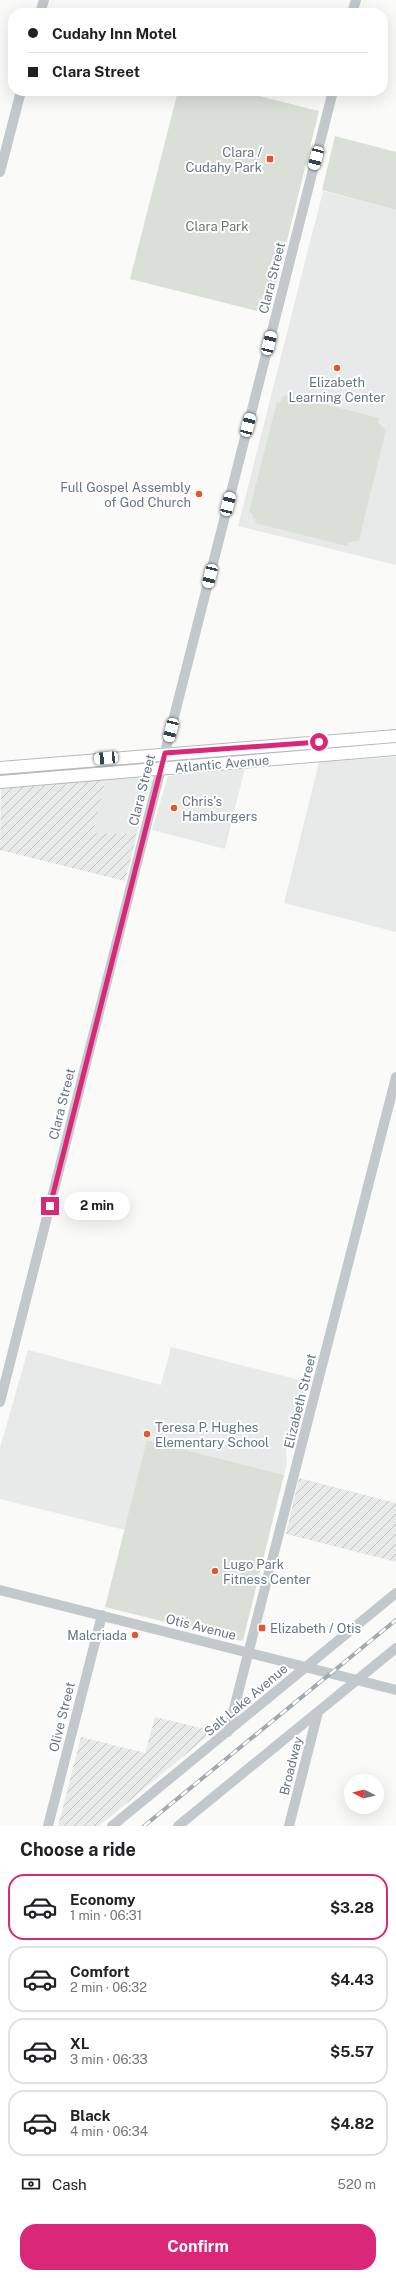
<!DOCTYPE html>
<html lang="en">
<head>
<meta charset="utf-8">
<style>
  :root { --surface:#fff; --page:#f2f2f2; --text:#202124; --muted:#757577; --line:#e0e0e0; --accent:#db2777 }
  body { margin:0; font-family:"Public Sans",sans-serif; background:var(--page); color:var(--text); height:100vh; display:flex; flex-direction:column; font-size:15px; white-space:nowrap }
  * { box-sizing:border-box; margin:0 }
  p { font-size:13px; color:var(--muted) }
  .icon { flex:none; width:22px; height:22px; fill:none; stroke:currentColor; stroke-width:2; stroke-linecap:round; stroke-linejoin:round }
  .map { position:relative; height:1826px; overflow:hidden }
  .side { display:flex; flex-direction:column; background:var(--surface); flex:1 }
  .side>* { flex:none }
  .hud { position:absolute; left:8px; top:8px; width:380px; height:88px; border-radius:16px; box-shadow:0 4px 16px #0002; display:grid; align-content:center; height:88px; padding:0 20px; background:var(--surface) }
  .needle { width:26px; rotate:277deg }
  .tools { position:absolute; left:344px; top:1774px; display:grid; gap:8px }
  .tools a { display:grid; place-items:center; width:40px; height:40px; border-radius:50%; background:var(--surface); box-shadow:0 4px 16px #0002; font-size:20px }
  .end { position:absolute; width:18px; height:18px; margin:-9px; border:5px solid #db2777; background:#fff; box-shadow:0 0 0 2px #fff }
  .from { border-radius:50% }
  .bubble { position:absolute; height:28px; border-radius:14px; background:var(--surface); box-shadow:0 4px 16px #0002; font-size:13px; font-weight:700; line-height:28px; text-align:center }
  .car { position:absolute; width:12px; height:24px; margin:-12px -6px; border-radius:5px; box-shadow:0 0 3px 1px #0007; background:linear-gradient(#fff 24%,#345 0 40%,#fff 0 76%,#345 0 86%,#fff 0) }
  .hud b { display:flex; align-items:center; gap:14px; height:38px; font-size:15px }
  .hud b+b { border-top:1px solid var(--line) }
  .hud i { width:10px; height:10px; background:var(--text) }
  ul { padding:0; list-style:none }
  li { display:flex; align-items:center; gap:12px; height:66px; margin:0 8px 6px; padding:0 12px; border:2px solid var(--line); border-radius:16px }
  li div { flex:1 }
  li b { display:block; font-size:15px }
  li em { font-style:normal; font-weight:700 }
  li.selected { border-color:var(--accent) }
  li>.icon { width:36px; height:36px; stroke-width:1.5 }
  h2 { padding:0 20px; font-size:18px; line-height:48px }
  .pay { display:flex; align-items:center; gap:10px; height:44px; padding:0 20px; font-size:15px }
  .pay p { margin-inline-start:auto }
  .button { display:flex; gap:8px; margin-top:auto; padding:8px 20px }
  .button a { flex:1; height:46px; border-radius:16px; background:var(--accent); color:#fff; font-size:16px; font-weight:700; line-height:46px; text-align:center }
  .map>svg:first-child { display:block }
</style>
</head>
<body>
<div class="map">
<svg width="396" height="1826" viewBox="0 0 396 1826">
  <defs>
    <pattern id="industrial-furrows" width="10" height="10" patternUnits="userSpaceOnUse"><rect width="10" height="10" fill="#e8e9e9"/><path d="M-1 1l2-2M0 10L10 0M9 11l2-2" fill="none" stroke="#c0c1c2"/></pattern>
  </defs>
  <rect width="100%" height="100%" fill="#fafaf8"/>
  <path fill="#e8e9e9" d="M323 191 396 210V565L238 526Z
    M396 757V932L284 903 319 762Z
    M245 768 225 849 152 830 168 776Z
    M143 777 149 779 150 784 137 834 93 833 106 779Z
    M171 1347 307 1382 303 1401 298 1404 296 1413 299 1417 292 1428 286 1451 287 1463 284 1475 148 1440 125 1530 0 1499V1448L28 1350 161 1385Z"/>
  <path fill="url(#industrial-furrows)" d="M106 779 93 833 137 834 125 881 0 850 1 789Z
    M299 1478 396 1503V1562L286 1534Z
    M155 1717 214 1731 99 1826H58L81 1737 145 1753Z"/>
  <path fill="#dadfd7" d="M178 91H239L319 111 269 314 130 279Z
    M335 136 396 152V210L322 190Z
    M288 395 379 418 378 423 386 430 359 540 348 543 347 546 255 523 256 519 253 518 252 513 249 512 277 402 280 403 282 397Z
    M147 1440 284 1475 243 1640 241 1641 105 1607Z"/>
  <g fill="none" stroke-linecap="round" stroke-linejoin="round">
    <g stroke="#b5babe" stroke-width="14">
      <path id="major" d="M0 768 396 736
        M0 782 396 749"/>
    </g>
    <path stroke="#c3c8cc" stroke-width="10" d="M40 13 44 0
      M352 13 356 0
      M0 172 21 91
      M0 1402 333 91
      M0 1590 396 1690
      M228 1732 396 1077
      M48 1826 102 1615
      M112 1826 396 1593
      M178 1826 396 1648
      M289 1826 318 1712"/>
    <use href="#major" stroke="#fff" stroke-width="12"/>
    <g stroke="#a2aab0" stroke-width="4">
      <path id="rail" d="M144 1826 396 1620"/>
    </g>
    <use href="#rail" stroke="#fff" stroke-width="2.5" stroke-dasharray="8" stroke-linecap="butt"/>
  </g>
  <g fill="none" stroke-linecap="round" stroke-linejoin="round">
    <path stroke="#db2777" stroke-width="5" d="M50 1206 165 753 319 742"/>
  </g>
  <g fill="#e4572e" stroke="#fff" stroke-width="1.5">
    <rect x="266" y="155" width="8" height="8" rx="2"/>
    <circle cx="337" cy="368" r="4"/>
    <circle cx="199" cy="494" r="4"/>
    <circle cx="174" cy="808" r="4"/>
    <circle cx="147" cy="1434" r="4"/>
    <circle cx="215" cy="1571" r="4"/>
    <rect x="258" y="1624" width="8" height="8" rx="2"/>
    <circle cx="135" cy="1635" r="4"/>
  </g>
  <g text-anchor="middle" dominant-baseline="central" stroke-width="4" stroke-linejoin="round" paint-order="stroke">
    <g font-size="13" fill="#657683" stroke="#fff" text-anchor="start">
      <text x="262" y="152" text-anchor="end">Clara /<tspan x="262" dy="15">Cudahy Park</tspan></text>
      <text x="337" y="382" text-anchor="middle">Elizabeth<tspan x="337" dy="15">Learning Center</tspan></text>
      <text x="191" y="487" text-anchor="end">Full Gospel Assembly<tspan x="191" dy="15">of God Church</tspan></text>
      <text x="182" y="801">Chris's<tspan x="182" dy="15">Hamburgers</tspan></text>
      <text x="155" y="1427">Teresa P. Hughes<tspan x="155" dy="15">Elementary School</tspan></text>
      <text x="223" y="1564">Lugo Park<tspan x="223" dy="15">Fitness Center</tspan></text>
      <text x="270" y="1628">Elizabeth / Otis</text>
      <text x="127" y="1635" text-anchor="end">Malcriada</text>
    </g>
    <g font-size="13" fill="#687a64" stroke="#fff">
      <text x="217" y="226">Clara Park</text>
    </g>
    <g font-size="13" fill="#657683" stroke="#fff">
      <text transform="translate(272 278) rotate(-76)">Clara Street</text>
      <text transform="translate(222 764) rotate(-5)">Atlantic Avenue</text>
      <text transform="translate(142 790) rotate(-76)">Clara Street</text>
      <text transform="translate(62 1104) rotate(-76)">Clara Street</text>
      <text transform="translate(300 1401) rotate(-76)">Elizabeth Street</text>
      <text transform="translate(201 1627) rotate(14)">Otis Avenue</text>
      <text transform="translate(246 1700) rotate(-40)">Salt Lake Avenue</text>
      <text transform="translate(62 1717) rotate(-76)">Olive Street</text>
      <text transform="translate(291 1766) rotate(-76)">Broadway</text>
    </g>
  </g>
</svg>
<div class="tools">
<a><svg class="needle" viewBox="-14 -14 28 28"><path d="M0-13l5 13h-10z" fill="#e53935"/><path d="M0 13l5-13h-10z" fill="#757577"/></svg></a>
</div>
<i class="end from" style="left:319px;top:742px"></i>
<i class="end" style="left:50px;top:1206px"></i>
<div class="bubble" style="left:64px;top:1192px;width:66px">2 min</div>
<i class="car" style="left:316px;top:158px;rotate:195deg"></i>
<i class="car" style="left:269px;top:343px;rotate:14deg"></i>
<i class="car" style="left:248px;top:425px;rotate:15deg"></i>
<i class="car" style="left:228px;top:504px;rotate:14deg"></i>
<i class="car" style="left:210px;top:576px;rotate:194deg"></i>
<i class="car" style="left:171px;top:730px;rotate:194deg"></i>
<i class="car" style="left:106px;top:758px;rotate:265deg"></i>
<div class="hud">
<b><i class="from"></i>Cudahy Inn Motel</b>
<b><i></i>Clara Street</b>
</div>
</div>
<section class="side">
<h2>Choose a ride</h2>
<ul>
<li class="selected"><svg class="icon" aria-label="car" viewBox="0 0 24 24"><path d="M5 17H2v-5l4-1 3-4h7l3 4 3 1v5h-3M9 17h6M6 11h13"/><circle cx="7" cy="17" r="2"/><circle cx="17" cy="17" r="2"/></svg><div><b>Economy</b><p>1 min · 06:31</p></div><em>$3.28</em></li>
<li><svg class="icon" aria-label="car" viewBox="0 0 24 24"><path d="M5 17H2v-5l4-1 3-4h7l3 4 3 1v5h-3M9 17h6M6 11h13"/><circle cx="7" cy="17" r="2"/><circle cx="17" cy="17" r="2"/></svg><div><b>Comfort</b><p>2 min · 06:32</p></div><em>$4.43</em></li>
<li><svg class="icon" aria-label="car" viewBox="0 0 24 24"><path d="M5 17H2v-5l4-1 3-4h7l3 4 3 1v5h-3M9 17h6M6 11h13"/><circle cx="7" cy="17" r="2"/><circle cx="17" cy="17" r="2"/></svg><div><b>XL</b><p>3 min · 06:33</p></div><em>$5.57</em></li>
<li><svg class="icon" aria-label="car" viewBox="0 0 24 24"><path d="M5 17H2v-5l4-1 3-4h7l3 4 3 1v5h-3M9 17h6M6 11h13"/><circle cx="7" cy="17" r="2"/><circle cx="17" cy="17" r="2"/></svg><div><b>Black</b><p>4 min · 06:34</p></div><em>$4.82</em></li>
</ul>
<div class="pay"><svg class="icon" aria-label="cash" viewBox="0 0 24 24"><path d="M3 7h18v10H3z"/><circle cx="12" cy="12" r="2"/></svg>Cash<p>520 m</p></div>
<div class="button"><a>Confirm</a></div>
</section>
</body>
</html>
